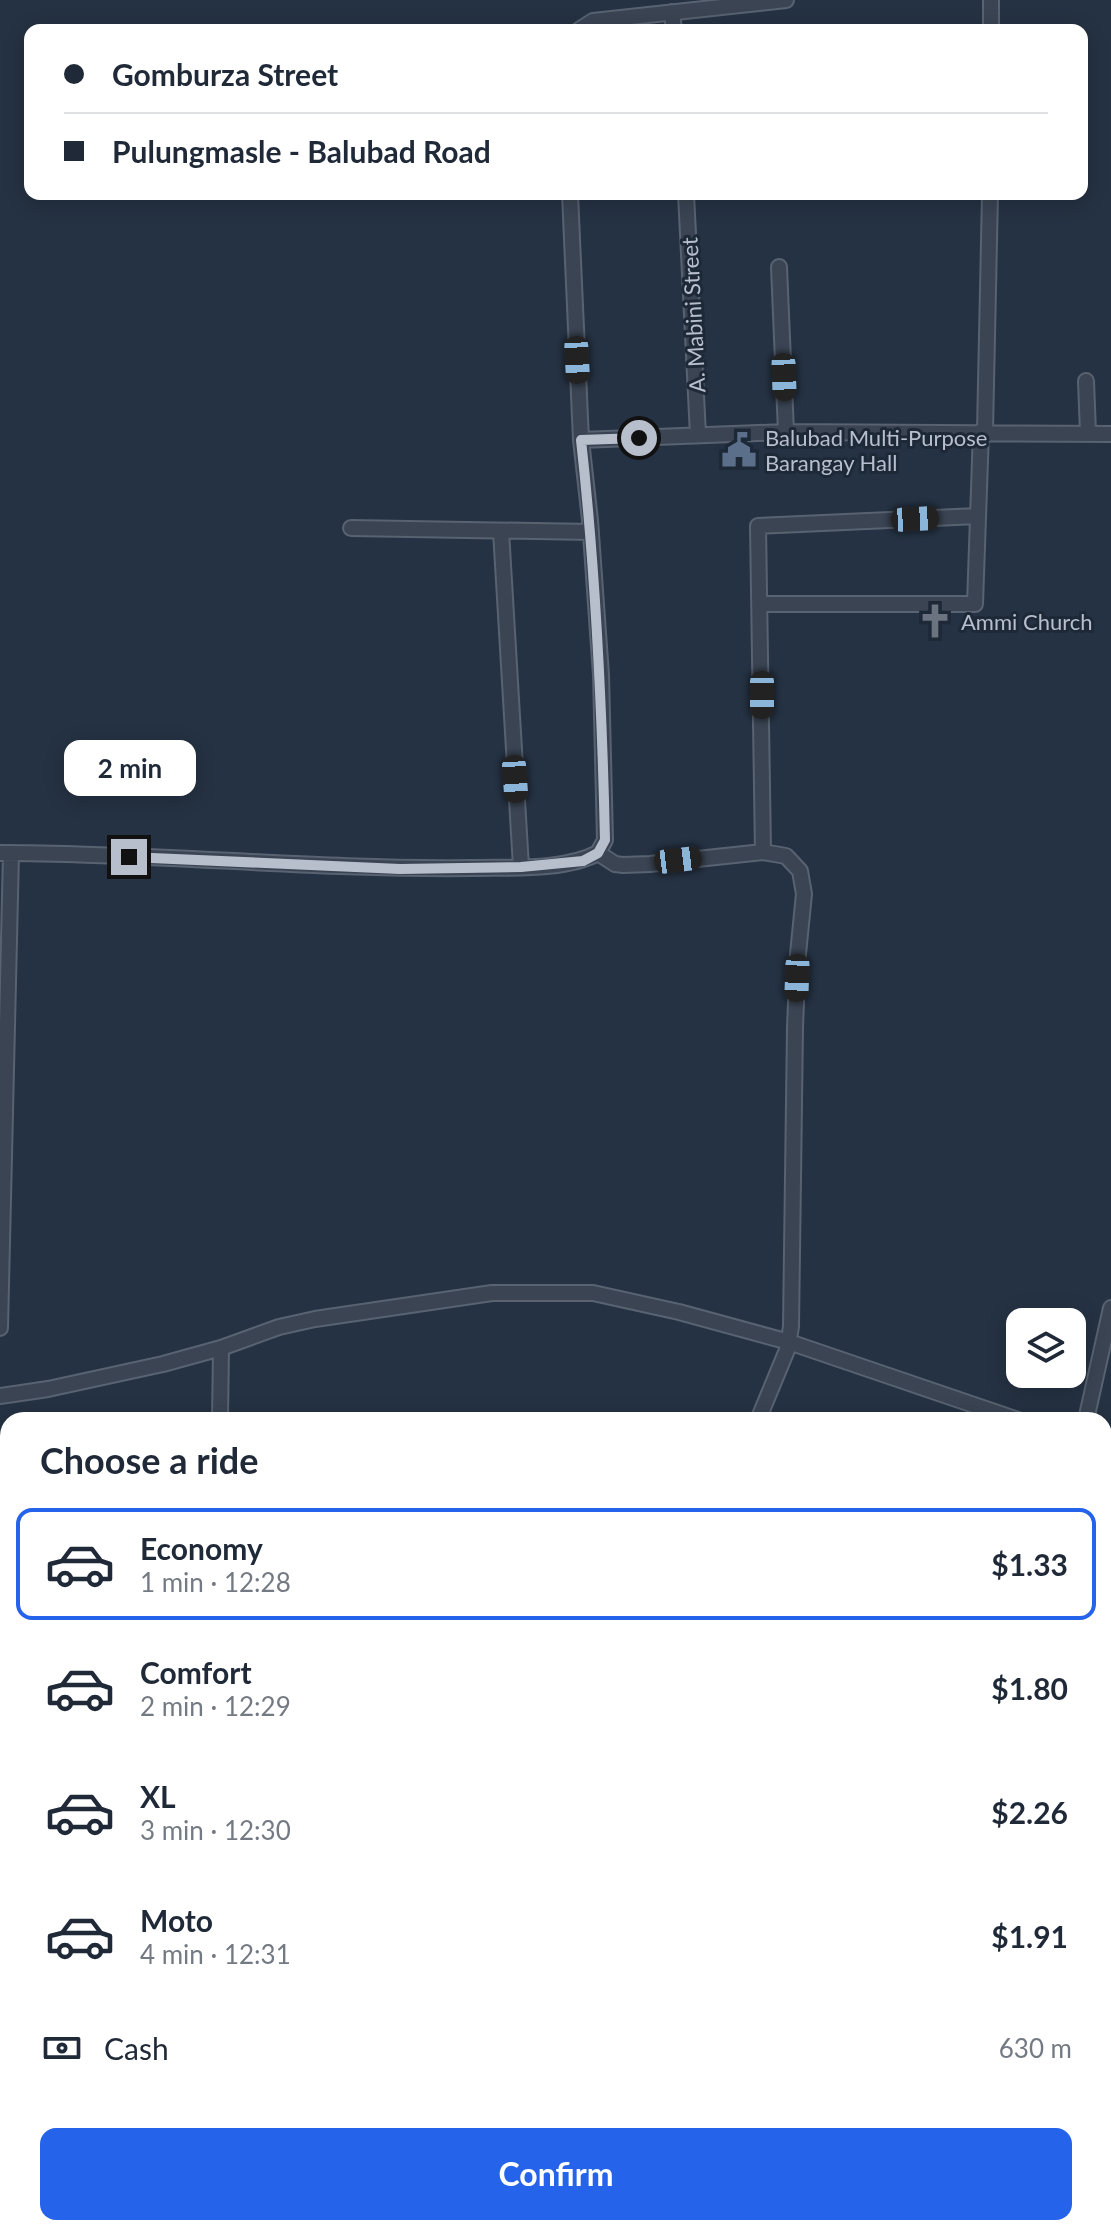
<!DOCTYPE html>
<html lang="en">
<head>
<meta charset="utf-8">
<style>
  :root { --surface:#fff; --page:#f6f6f7; --text:#1f2937; --muted:#747a83; --line:#e0e1e3; --accent:#2563eb }
  body { margin:0; font-family:Lato,sans-serif; background:var(--page); color:var(--text); height:100vh; display:flex; flex-direction:column; font-size:30px; white-space:nowrap }
  * { box-sizing:border-box; margin:0 }
  p { font-size:26px; color:var(--muted) }
  .icon { flex:none; width:44px; height:44px; fill:none; stroke:currentColor; stroke-width:2; stroke-linecap:round; stroke-linejoin:round }
  .map { position:relative; flex:1; overflow:hidden }
  .details { position:absolute; left:0px; top:1412px; width:1112px; height:824px; display:flex; flex-direction:column; background:var(--surface); border-radius:24px 24px 0 0; box-shadow:0 4px 20px #0003 }
  .details>* { flex:none }
  .top-card { position:absolute; left:24px; top:24px; width:1064px; height:176px; border-radius:16px; box-shadow:0 4px 20px #0003; display:grid; align-content:center; height:176px; padding:0 40px; background:var(--surface) }
  .buttons { position:absolute; left:1006px; top:1308px; display:grid; gap:16px }
  .buttons a { display:grid; place-items:center; width:80px; height:80px; border-radius:16px; background:var(--surface); box-shadow:0 4px 20px #0003; font-size:40px }
  .end { position:absolute; width:36px; height:36px; margin:-18px; border:10px solid #b7bfcd; background:#111; box-shadow:0 0 0 4px #111 }
  .from { border-radius:50% }
  .bubble { position:absolute; height:56px; border-radius:16px; background:var(--surface); box-shadow:0 4px 20px #0003; font-size:26px; font-weight:700; line-height:56px; text-align:center }
  .car { position:absolute; width:24px; height:48px; margin:-24px -12px; border-radius:10px; box-shadow:0 0 6px 2px #0007; background:linear-gradient(#222 24%,#8ab4d8 0 40%,#222 0 76%,#8ab4d8 0 86%,#222 0) }
  .top-card b { display:flex; align-items:center; gap:28px; height:76px; font-size:30px }
  .top-card b+b { border-top:2px solid var(--line) }
  .top-card i { width:20px; height:20px; background:var(--text) }
  ul { padding:0; list-style:none }
  li { display:flex; align-items:center; gap:24px; height:112px; margin:0 16px 12px; padding:0 24px; border:4px solid transparent; border-radius:16px }
  li div { flex:1 }
  li b { display:block; font-size:30px }
  li em { font-style:normal; font-weight:700 }
  li.selected { border-color:var(--accent) }
  li>.icon { width:72px; height:72px; stroke-width:1.5 }
  h2 { padding:0 40px; font-size:36px; line-height:96px }
  .pay { display:flex; align-items:center; gap:20px; height:88px; padding:0 40px; font-size:30px }
  .pay p { margin-inline-start:auto }
  .button { display:flex; gap:16px; margin-top:auto; padding:16px 40px }
  .button a { flex:1; height:92px; border-radius:16px; background:var(--accent); color:#fff; font-size:32px; font-weight:700; line-height:92px; text-align:center }
  .map>svg:first-child { display:block }
</style>
</head>
<body>
<div class="map">
<svg width="1111" height="2236" viewBox="0 0 1111 2236">
  <rect width="100%" height="100%" fill="#253243"/>
  <g fill="none" stroke-linecap="round" stroke-linejoin="round">
    <g stroke="#586270" stroke-width="18">
      <path id="minor" d="M672 12 674 30
        M579 30 593 21 786 0
        M991 30V0
        M570 194 581 440 590 520 601 675 605 840 598 853
        M686 194 698 435
        M779 267 786 432
        M1086 381 1088 433
        M985 431 990 194
        M581 440 786 432 1111 434
        M351 528 591 532
        M501 531 521 867
        M761 604H975L981 431
        M763 852 758 526 978 516
        M0 853C158 853 315 870 473 868 510 867 564 871 598 853
        M598 853 615 864 623 865 650 864 763 852 786 856 800 871 804 894 798 954 795 1027 791 1327 787 1350 758 1420
        M0 1328 11 853
        M0 1396 48 1389 163 1364 221 1348 279 1327 315 1319 492 1293H593L679 1312 789 1342 1018 1420
        M220 1420 221 1348
        M1086 1420 1111 1308
        M1104 1453 1111 1456
        M0 1757H8
        M0 2045 8 2040
        M1104 2186 1111 2158
        M475 2228 557 2236
        M384 2236 394 2228
        M648 2236V2228
        M1092 2236 1094 2228"/>
    </g>
    <use href="#minor" stroke="#3a4453" stroke-width="14"/>
  </g>
  <g fill="none" stroke-linecap="round" stroke-linejoin="round">
    <path stroke="#b7bfcd" stroke-width="10" d="M129 857 400 869 521 867 583 861 598 853 605 840C602 706 596 574 581 440L639 438"/>
  </g>
  <defs>
    <g id="civic-bare" transform="scale(2.76)"><path d="M-.6-6.5H3V-4.5H.6V-3L4-1V1h2V6H-6V1h2V-1L-.6-3ZM-1.2 2.5V6h2.4V2.5Z" fill="#5c6f8a" stroke="#1e2938" stroke-width="2.5" paint-order="stroke"/></g>
    <g id="church-bare" transform="scale(2.76)"><path d="M-1.2-6h2.4v3.5h3.3v2.4h-3.3V6h-2.4V-.1h-3.3v-2.4h3.3Z" fill="#6b7280" stroke="#1e2938" stroke-width="2.5" paint-order="stroke"/></g>
  </defs>
  <g fill-rule="evenodd">
    <use href="#civic-bare" x="739" y="450"/>
    <use href="#church-bare" x="935" y="621"/>
  </g>
  <g text-anchor="middle" dominant-baseline="central" stroke-width="6" stroke-linejoin="round" paint-order="stroke">
    <g font-size="22" fill="#b7bfcd" stroke="#1e2938">
      <text transform="translate(693 315) rotate(-93)">A. Mabini Street</text>
    </g>
    <g font-size="22" fill="#b7bfcd" stroke="#1e2938" text-anchor="start">
      <text x="765" y="437">Balubad Multi-Purpose<tspan x="765" dy="25">Barangay Hall</tspan></text>
      <text x="961" y="621">Ammi Church</text>
    </g>
  </g>
</svg>
<div class="buttons">
<a><svg class="icon" aria-label="layers" viewBox="0 0 24 24"><path d="M12 4l9 5-9 5-9-5zM3 14l9 5 9-5"/></svg></a>
</div>
<i class="end from" style="left:639px;top:438px"></i>
<i class="end" style="left:129px;top:857px"></i>
<div class="bubble" style="left:64px;top:740px;width:132px">2 min</div>
<i class="car" style="left:577px;top:360px;rotate:177deg"></i>
<i class="car" style="left:784px;top:377px;rotate:178deg"></i>
<i class="car" style="left:915px;top:519px;rotate:87deg"></i>
<i class="car" style="left:762px;top:695px;rotate:180deg"></i>
<i class="car" style="left:515px;top:779px;rotate:176deg"></i>
<i class="car" style="left:678px;top:860px;rotate:83deg"></i>
<i class="car" style="left:797px;top:978px;rotate:182deg"></i>
<div class="top-card">
<b><i class="from"></i>Gomburza Street</b>
<b><i></i>Pulungmasle - Balubad Road</b>
</div>
<section class="details">
<h2>Choose a ride</h2>
<ul>
<li class="selected"><svg class="icon" aria-label="car" viewBox="0 0 24 24"><path d="M5 17H2v-5l4-1 3-4h7l3 4 3 1v5h-3M9 17h6M6 11h13"/><circle cx="7" cy="17" r="2"/><circle cx="17" cy="17" r="2"/></svg><div><b>Economy</b><p>1 min · 12:28</p></div><em>$1.33</em></li>
<li><svg class="icon" aria-label="car" viewBox="0 0 24 24"><path d="M5 17H2v-5l4-1 3-4h7l3 4 3 1v5h-3M9 17h6M6 11h13"/><circle cx="7" cy="17" r="2"/><circle cx="17" cy="17" r="2"/></svg><div><b>Comfort</b><p>2 min · 12:29</p></div><em>$1.80</em></li>
<li><svg class="icon" aria-label="car" viewBox="0 0 24 24"><path d="M5 17H2v-5l4-1 3-4h7l3 4 3 1v5h-3M9 17h6M6 11h13"/><circle cx="7" cy="17" r="2"/><circle cx="17" cy="17" r="2"/></svg><div><b>XL</b><p>3 min · 12:30</p></div><em>$2.26</em></li>
<li><svg class="icon" aria-label="car" viewBox="0 0 24 24"><path d="M5 17H2v-5l4-1 3-4h7l3 4 3 1v5h-3M9 17h6M6 11h13"/><circle cx="7" cy="17" r="2"/><circle cx="17" cy="17" r="2"/></svg><div><b>Moto</b><p>4 min · 12:31</p></div><em>$1.91</em></li>
</ul>
<div class="pay"><svg class="icon" aria-label="cash" viewBox="0 0 24 24"><path d="M3 7h18v10H3z"/><circle cx="12" cy="12" r="2"/></svg>Cash<p>630 m</p></div>
<div class="button"><a>Confirm</a></div>
</section>
</div>
</body>
</html>
